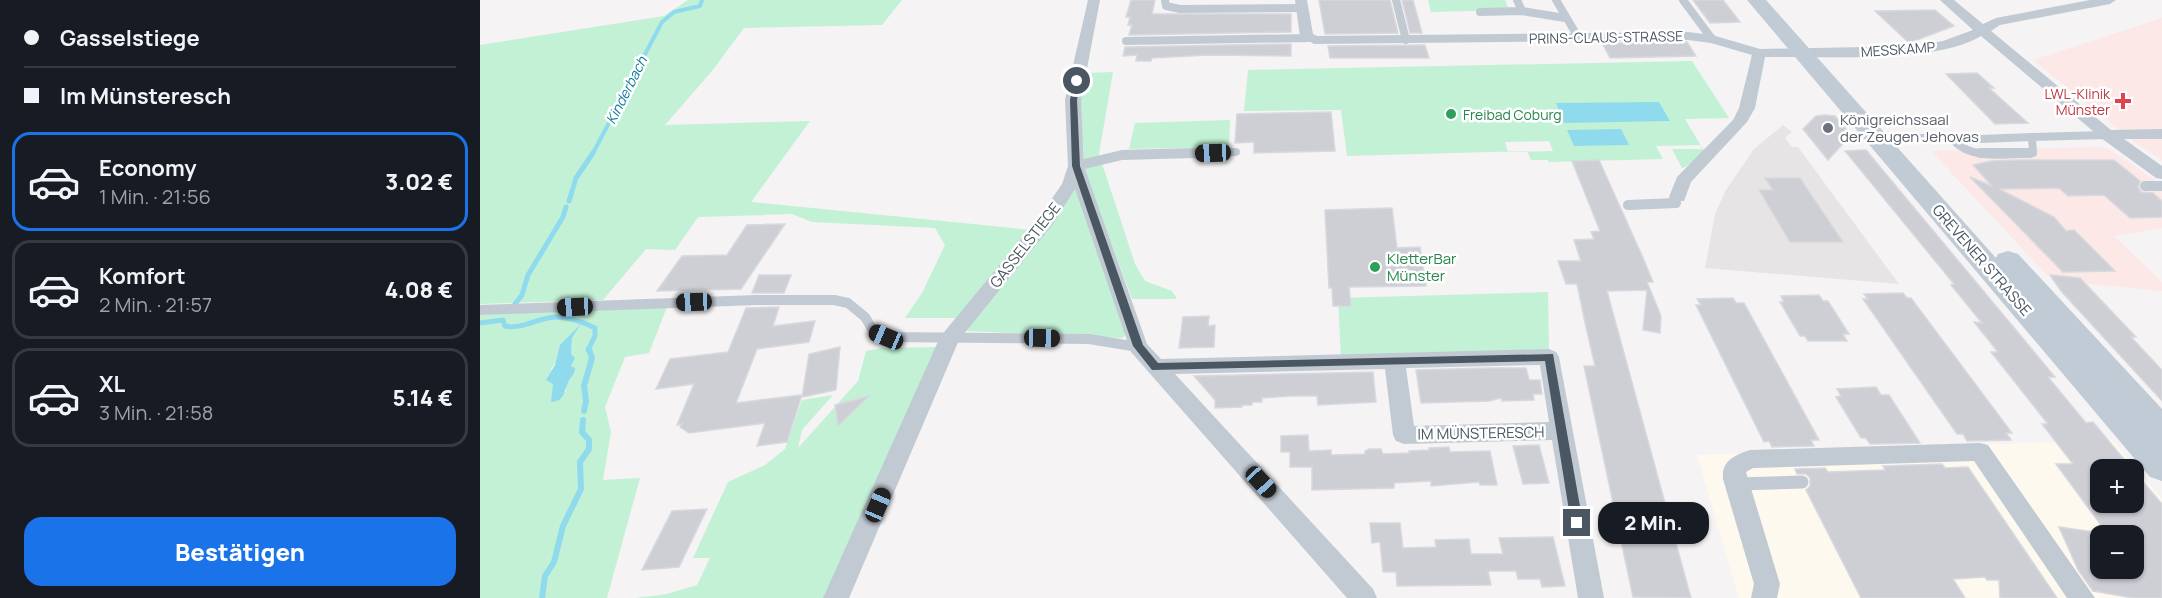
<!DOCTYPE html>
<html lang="de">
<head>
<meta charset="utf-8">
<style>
  :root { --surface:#171b24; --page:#20242c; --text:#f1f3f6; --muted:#9ea1a6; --line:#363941; --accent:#1a73e8 }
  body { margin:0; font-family:Manrope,sans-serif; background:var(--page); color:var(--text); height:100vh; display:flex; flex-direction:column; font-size:22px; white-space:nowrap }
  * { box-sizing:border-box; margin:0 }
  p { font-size:20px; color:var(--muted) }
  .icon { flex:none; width:33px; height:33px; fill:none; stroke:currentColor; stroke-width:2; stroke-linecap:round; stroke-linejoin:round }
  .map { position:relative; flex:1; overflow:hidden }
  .side { display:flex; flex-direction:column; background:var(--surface); width:480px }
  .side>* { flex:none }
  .top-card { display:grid; align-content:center; height:132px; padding:0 24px; background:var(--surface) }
  .buttons { position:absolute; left:1610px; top:459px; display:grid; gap:12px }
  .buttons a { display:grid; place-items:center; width:54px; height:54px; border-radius:12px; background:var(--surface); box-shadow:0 2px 4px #0004; font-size:30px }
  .end { position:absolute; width:27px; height:27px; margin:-14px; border:8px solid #4a5661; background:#fff; box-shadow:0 0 0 3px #fff }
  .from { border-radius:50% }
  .bubble { position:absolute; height:42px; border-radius:18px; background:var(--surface); box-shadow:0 2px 4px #0004; font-size:20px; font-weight:800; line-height:42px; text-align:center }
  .car { position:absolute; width:18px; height:36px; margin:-18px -9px; border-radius:8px; box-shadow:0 0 4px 2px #0007; background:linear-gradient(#222 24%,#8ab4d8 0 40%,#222 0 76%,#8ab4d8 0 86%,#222 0) }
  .top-card b { display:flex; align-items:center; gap:21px; height:57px; font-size:22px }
  .top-card b+b { border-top:2px solid var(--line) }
  .top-card i { width:15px; height:15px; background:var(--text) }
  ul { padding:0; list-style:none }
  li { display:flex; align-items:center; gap:18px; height:99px; margin:0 12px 9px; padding:0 12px; border:3px solid var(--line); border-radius:18px }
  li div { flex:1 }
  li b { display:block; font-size:22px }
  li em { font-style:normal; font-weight:800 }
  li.on { border-color:var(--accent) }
  li>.icon { width:54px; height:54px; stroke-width:1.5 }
  .primary-button { display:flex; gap:12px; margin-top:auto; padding:12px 24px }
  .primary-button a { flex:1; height:69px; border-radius:18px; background:var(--accent); color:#fff; font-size:24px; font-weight:800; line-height:69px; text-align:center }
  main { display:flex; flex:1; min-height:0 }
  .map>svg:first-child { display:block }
</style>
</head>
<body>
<main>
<section class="side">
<div class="top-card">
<b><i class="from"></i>Gasselstiege</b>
<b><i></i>Im Münsteresch</b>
</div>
<ul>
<li class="on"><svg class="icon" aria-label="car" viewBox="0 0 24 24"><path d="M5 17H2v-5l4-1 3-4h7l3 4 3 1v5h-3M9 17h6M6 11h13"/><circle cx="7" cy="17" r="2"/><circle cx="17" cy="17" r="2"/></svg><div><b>Economy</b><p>1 Min. · 21:56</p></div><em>3.02 €</em></li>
<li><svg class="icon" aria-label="car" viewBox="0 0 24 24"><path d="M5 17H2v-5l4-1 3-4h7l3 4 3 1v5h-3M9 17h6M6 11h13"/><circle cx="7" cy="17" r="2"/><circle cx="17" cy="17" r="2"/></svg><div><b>Komfort</b><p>2 Min. · 21:57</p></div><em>4.08 €</em></li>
<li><svg class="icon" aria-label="car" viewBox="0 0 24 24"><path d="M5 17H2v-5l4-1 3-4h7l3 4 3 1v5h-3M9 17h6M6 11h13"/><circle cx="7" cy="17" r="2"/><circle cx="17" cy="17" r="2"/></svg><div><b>XL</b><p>3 Min. · 21:58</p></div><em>5.14 €</em></li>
</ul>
<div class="primary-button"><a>Bestätigen</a></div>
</section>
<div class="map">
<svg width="1682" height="598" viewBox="0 0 1682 598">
  <rect width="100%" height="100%" fill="#f5f3f3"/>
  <path fill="#fdf9ef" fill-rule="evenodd" d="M1632 440 1682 499V598H1259L1217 455ZM1620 470H1653V502H1620ZM1620 536H1653V568H1620Z"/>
  <path fill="#e6e4e5" d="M1303 125 1312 132 1305 138 1312 147H1318L1419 284 1225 268 1235 214 1246 190 1274 149Z"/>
  <path fill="#fce8e6" d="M1682 18V160L1656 143 1553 60Z
    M1620 147 1629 149 1682 185V228L1634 236 1682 282V291L1590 282 1587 277 1566 274 1451 151Z"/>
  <path fill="#c3f1d5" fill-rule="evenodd" d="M208 0H422L402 25 264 28 232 71 185 125 330 121 271 202 552 230 479 318H425L442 293 465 245 455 228 332 222 312 214 218 217 195 250 166 249 123 300 0 304V45L184 16Z
    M948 0H1025L1029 10 951 12Z
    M1212 61 1249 118 1205 119 1224 151 1217 160 1203 168 1072 171 1068 160H1051L1047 151 867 156 861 110 764 111 768 70ZM1069 141 1073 151 1028 152 1025 142ZM1220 145 1222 149H1192L1202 168 1072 171 1069 162 1183 159 1176 146Z
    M633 72 619 154 655 264 665 281 692 291 697 299H652L605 171 600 97 607 73Z
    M750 120 749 147 649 149 655 123Z
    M597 181 647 334 642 338 486 331Z
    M1068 292 1069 352 861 358 858 298Z
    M187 307 169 353 145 357 125 407 131 432 123 480 160 478 127 598H0V315L117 308ZM102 324 92 338 91 354 94 357 91 366 95 373 86 386V392L74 391 71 369Z
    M460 347 349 598H155L187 594 217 585 230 558H213L248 482 285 465 305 449 322 400 353 395 322 430 318 448 378 381 386 351 402 348Z"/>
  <path fill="#90daee" d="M1179 102 1190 121 1084 123 1076 103Z
    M1141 129 1149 145 1094 146 1087 130Z
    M101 324 92 338 91 354 95 358 91 366 95 368C95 375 92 376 89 381 83 391 86 401 71 402L73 384 66 380 75 365 80 345Z"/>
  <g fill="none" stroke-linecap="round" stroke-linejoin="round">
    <path stroke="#90daee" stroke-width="4" d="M112 155 182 22 194 12 220 6 222 0"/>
    <path stroke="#90daee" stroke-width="5" d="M89 201 96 178 113 153
      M35 304 42 295 48 275 83 217 86 207
      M0 323 23 320 25 326C41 329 53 321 68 318 84 314 101 321 115 328V336L108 350"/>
    <path stroke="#90daee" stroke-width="6" d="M104 411 106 401 104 386 112 358 109 349
      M62 598 65 576 74 562 83 526 101 489 100 462 109 449V440L102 432 103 420"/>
  </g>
  <path fill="#cdcfd5" stroke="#d7d9de" stroke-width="1.5" d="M651 0H675L672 14H811V32L649 35 652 25H648L650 17H646Z
    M839 0H910L918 33 845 34Z
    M922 0H933L942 33H930Z
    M1213 0H1243L1260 22 1230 23Z
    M1455 10 1474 26 1429 43 1395 11Z
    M1207 42 1216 56 1130 58 1122 43Z
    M811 44V56L729 55 672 58 671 61H656L657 55 643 56 645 47Z
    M945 45 949 58H850L848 46Z
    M1497 73 1514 88H1509L1548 123 1515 124 1466 74Z
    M851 112 855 151 774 153V142L755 143 757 114Z
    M1344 115 1355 116 1371 135 1348 160 1323 129 1336 116Z
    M1386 150 1575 377H1568L1606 423 1613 422 1653 470H1620V502H1653V470L1682 504V598H1653L1613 591 1598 570 1579 527 1620 533V568H1653V536H1629L1576 464H1593L1562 424H1568L1511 352H1518L1494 322 1502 323 1471 285 1474 284 1365 151Z
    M1119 160 1164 260 1173 282H1167L1181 316 1180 333 1163 330 1167 290 1127 291 1211 598 1153 597 1104 366H1115L1106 327 1097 284H1086L1078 261H1101L1094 240 1114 239 1111 232 1120 231 1092 161Z
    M1538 160H1634L1660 181 1658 187 1661 192 1673 193 1682 201V217L1650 218 1624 195 1588 196 1579 188 1519 189 1574 217 1586 231 1594 230 1635 271 1583 272 1490 177 1512 186 1493 165 1512 161Z
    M1285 178H1320L1363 242H1310L1279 190H1293Z
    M912 208 917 248 940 247 946 286 869 287 871 306H853L852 288H849L845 210Z
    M305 224 261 289 177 291 202 256 247 255 267 225Z
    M279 275H311L304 293H272Z
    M1570 275 1600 278 1656 337H1651L1682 370V401L1581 291Z
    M1423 293 1427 298H1431L1532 433H1526L1531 440 1487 441 1483 434H1477L1383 299H1388L1384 294Z
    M1339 295 1343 301H1348L1369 334H1363L1367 341H1328L1325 336H1320L1300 302H1304L1301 296Z
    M1253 298 1256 303H1264L1339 440H1331L1334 446 1292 447 1289 441 1284 442 1216 305H1221L1217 299Z
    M299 307 293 326 335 321 329 342 277 349 256 403 322 395 307 442 277 446 285 423 209 433 200 427 202 424 197 425 214 384 176 389 190 359 248 352 266 308Z
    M729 316 728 326 735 325 734 347 699 348 703 317Z
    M360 347 356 390 322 397 329 354Z
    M1011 368H1046L1049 380H1060L1062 394H1053L1054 400 1022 401 1021 398 1009 401 941 403 936 370Z
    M893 372 896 402 838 405 837 396H811L782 398V402H772V405H762V407L735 408V400L714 376Z
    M1396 387 1401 395H1409L1440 443 1390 444 1386 438H1381L1356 397 1361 396 1357 389Z
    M389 396 358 426 355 405Z
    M828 435 829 451 851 450V455L885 454V451L889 449H901L903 454 929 453V451L949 450V448L969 447 970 452 1010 451 1017 485H1000L999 482 951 486V481L914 483V488L832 490V467H810V452H801V436Z
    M1059 445 1069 483 1043 484 1033 446Z
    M1462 464 1465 468 1488 467 1577 598H1520L1519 580H1507L1505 577 1473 579 1485 598H1381L1326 490 1330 486V478L1326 474H1317L1315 469 1345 468 1348 472 1405 470 1403 466Z
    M227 509 199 567 162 570 192 511Z
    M890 523H920L923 548 956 547 955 540 989 539 991 554H1023L1019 538 1073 537 1085 586 1062 587 1060 579H1038L1036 571H1008L1011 585 917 586 916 572H903L900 542 892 543Z"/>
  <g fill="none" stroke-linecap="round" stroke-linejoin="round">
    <path stroke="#c1cad2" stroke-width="8" d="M685 0 686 6 700 9 823 8
      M916 0 926 40
      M1037 0 1042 11 1085 18
      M1076 0 1098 37
      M1203 0 1232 39
      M1000 12 1042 11
      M646 41 829 38
      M1552 137 1553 153C1528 154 1492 161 1473 140Z
      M1552 137 1627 135
      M1441 138H1475
      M657 155 756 152"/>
    <path stroke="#c1cad2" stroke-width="10" d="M1500 153H1550
      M596 166 642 155 714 153
      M1665 186H1682
      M1148 205 1196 203
      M0 310 277 300H354L368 303 385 317 394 332 406 337 609 339 658 347"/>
    <path stroke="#c1cad2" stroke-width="13" d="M1256 484 1322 482"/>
    <path fill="#c1cad2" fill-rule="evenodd" d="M608 0H620L601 100 604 166 667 344 681 359 1069 349 1076 352 1079 357 1124 598H1098L1072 440 924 444 916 441 913 435 905 369 695 374 893 589 897 598H867L651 352 595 189 573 224 479 340 369 598H343L460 337 560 216 582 184 588 166 585 100ZM1060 365 1069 422 934 426 926 368Z
      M815 0H827L833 34 837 36 1208 32 1232 35 1280 49 1436 46 1463 41 1493 30 1460 0H1474L1503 24 1516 18 1610 0H1636L1630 4 1520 25 1511 31 1631 130 1682 129V139H1644L1682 166V179L1676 178 1621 138 1501 36C1456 64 1340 56 1285 57L1275 108 1267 122 1211 182 1204 201H1192L1189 197 1197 177 1253 120 1259 108 1272 55 1231 43 1208 40 834 44 820 36Z
      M1500 443 1508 445 1615 598H1587L1494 461 1273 468 1266 472 1300 584 1297 598H1271L1274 584 1243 479C1241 461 1255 455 1270 450Z"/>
    <path fill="#c1cbd6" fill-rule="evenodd" d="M1267 0H1286L1516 258 1518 254 1528 251 1538 254 1682 409V481L1670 477Z"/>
  </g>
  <path fill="#4a5661" d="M597 79 601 81 597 100 600 166 663 345 678 363 1073 354 1103 523 1101 527H1093L1091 523 1065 361 672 370 653 346 592 166 590 100 594 81Z"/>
  <path fill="#e0444e" stroke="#fff" stroke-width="2" d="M1640 92h6v6h6v6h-6v6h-6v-6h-6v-6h6z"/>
  <g fill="#2e9e5b" stroke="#fff" stroke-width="2">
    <circle cx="971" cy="114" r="6"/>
    <circle cx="895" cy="267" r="6"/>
  </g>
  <circle fill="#6b7280" stroke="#fff" stroke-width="2" cx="1348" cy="128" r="6"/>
  <g text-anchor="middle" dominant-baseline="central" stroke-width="5" stroke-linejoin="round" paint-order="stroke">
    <g font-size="14" fill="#4a5661" stroke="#fff">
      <text transform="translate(1126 37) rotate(-1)">PRINS-CLAUS-STRASSE</text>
      <text transform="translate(1418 49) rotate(-4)">MESSKAMP</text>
    </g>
    <g font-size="14" font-style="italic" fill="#0c7c9b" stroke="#fff">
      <text transform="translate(146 90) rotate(-63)">Kinderbach</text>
    </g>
    <g font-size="14" fill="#be3a42" stroke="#fff" text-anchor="end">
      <text x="1630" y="93">LWL-Klinik<tspan x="1630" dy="16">Münster</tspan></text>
    </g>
    <g font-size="14" fill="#27864d" stroke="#fff" text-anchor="start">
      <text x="983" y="114">Freibad Coburg</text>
    </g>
    <g font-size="15" fill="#5b616d" stroke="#fff" text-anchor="start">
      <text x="1360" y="119">Königreichssaal<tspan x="1360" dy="17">der Zeugen Jehovas</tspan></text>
    </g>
    <g font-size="15" fill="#4a5661" stroke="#fff">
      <text transform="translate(545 245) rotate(-52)">GASSELSTIEGE</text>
      <text transform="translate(1502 260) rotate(49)">GREVENER STRASSE</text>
      <text transform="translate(1001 433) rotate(-1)">IM MÜNSTERESCH</text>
    </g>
    <g font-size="15" fill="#27864d" stroke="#fff" text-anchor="start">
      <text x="907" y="258">KletterBar<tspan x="907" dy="17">Münster</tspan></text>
    </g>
  </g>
</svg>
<div class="buttons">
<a>+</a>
<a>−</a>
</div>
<i class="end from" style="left:597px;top:81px"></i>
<i class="end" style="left:1097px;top:523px"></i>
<div class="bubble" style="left:1118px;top:502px;width:111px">2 Min.</div>
<i class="car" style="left:733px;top:153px;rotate:268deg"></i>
<i class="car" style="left:214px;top:302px;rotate:268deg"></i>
<i class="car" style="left:95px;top:307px;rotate:267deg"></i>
<i class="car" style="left:406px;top:337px;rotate:293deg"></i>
<i class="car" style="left:562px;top:338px;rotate:91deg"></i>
<i class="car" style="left:781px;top:482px;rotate:137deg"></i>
<i class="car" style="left:398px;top:505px;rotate:23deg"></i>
</div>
</main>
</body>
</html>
